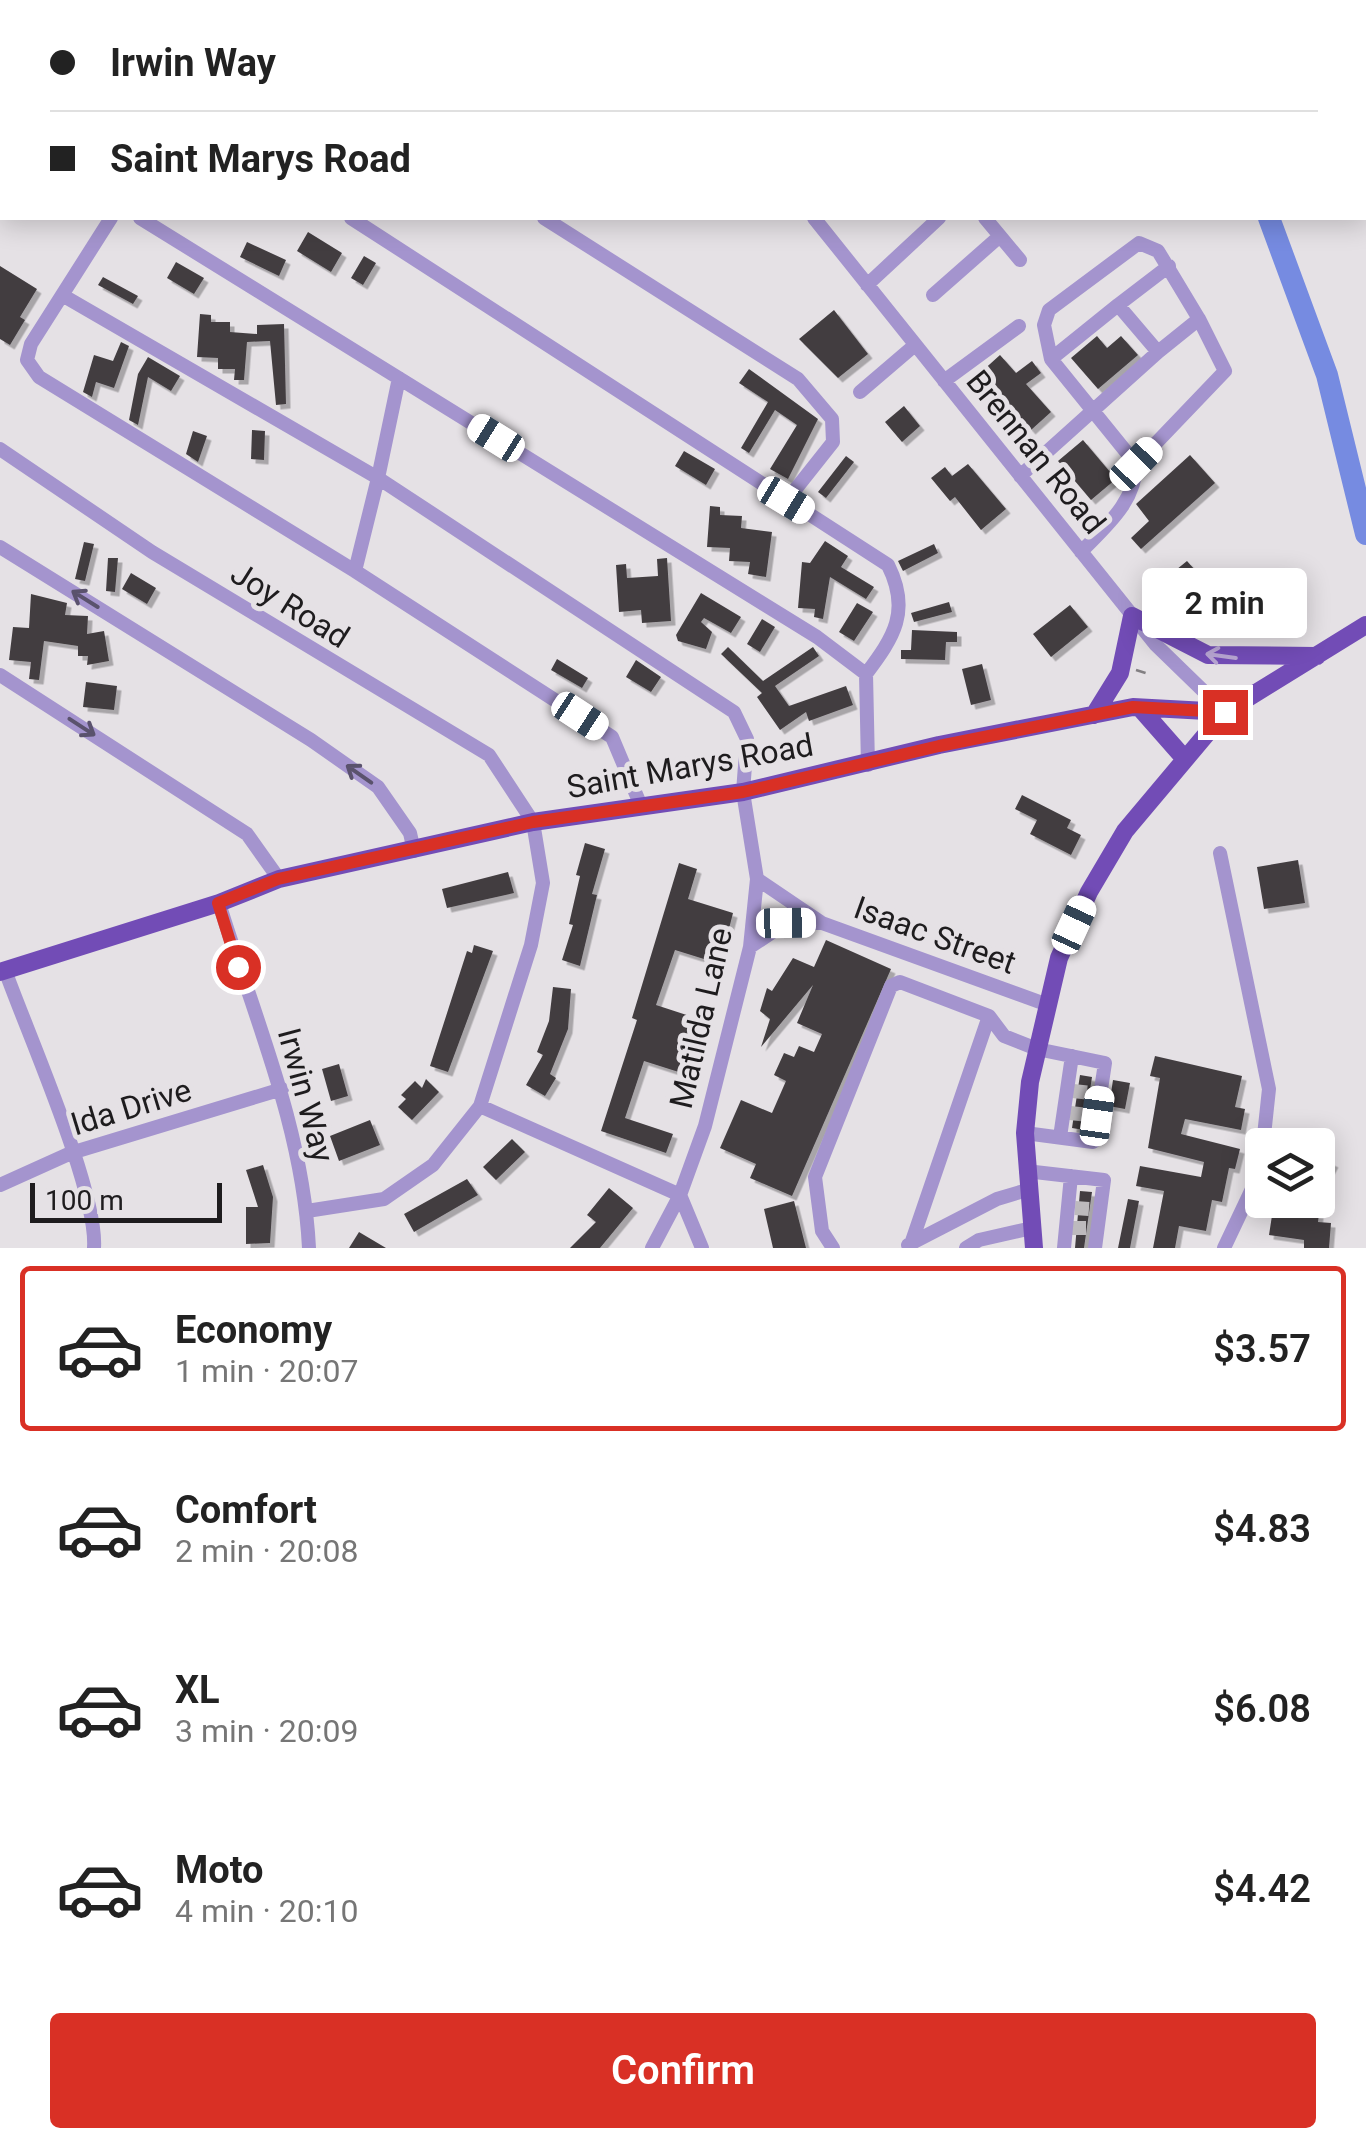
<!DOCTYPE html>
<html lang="en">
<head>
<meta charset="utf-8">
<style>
  :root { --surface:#fff; --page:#f6f6f6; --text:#222; --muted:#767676; --line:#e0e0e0; --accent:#d93025 }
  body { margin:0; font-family:Roboto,sans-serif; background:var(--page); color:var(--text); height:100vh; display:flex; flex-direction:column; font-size:38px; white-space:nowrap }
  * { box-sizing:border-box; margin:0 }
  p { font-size:32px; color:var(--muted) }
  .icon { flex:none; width:55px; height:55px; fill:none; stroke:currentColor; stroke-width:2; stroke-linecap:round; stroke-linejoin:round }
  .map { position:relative; height:1248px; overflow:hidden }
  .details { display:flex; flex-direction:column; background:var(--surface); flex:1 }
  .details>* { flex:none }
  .top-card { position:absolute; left:0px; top:0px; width:1368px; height:220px; box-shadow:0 5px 25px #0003; display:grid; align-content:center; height:220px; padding:0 50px; background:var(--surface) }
  .fabs { position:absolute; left:1245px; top:1128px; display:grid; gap:20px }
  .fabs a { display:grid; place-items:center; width:90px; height:90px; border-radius:10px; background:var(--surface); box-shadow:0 5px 25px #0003; font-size:50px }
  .scale { position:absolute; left:30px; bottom:25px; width:192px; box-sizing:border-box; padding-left:10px; border:5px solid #1e1c1e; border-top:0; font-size:28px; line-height:35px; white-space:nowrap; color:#1e1c1e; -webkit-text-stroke:8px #e5e1e5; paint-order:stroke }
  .end { position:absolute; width:45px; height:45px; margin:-22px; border:12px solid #d93025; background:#fff; box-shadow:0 0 0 5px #fff }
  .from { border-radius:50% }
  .bubble { position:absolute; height:70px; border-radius:10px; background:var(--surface); box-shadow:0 5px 25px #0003; font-size:32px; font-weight:600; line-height:70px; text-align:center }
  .car { position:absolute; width:30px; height:60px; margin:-30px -15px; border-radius:12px; box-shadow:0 0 8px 2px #0007; background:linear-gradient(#fff 24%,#345 0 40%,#fff 0 76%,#345 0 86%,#fff 0) }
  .top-card b { display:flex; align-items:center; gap:35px; height:95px; font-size:38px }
  .top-card b+b { border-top:2px solid var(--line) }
  .top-card i { width:25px; height:25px; background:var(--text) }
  ul { padding:18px 0 0; list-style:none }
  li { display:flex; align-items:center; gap:30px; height:165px; margin:0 20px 15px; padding:0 30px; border:5px solid transparent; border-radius:10px }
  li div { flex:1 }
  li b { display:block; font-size:38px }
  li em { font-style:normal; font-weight:600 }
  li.selected { border-color:var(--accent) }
  li>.icon { width:90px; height:90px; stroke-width:1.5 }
  .action { display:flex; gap:20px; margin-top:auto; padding:20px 50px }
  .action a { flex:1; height:115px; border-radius:10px; background:var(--accent); color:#fff; font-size:40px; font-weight:600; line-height:115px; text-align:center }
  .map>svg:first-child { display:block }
</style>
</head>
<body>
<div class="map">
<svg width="1366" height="1248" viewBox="0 0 1366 1248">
  <defs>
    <filter id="shadow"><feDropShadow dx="4.5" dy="4.5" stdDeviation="0" flood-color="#0004"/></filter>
  </defs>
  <rect width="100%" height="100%" fill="#e5e1e5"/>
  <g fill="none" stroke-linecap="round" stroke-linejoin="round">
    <path stroke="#768be1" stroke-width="22" d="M1107 0 1110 2
      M1269 218 1327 375 1366 534"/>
  </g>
  <path fill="#433e41" filter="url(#shadow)" d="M308 232 342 253 331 272 297 251Z
    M247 242 286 260 279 276 240 257Z
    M364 256 376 263 363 285 351 278Z
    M176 262 204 278 194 294 167 278Z
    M0 266 37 289 20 317 25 320 10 345 0 339Z
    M103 277 138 296 133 304 98 285Z
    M834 310 868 354 838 378 799 339Z
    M200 314 211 315V322H230V332L257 334V325L284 324 286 404 276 405 270 341 247 342 244 380H234L235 369H218V358L197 357Z
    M1097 336 1107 348 1121 336 1138 355 1098 389 1071 358Z
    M121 342 129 346 114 388 96 382 92 397 83 392 94 355 113 361Z
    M1000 355 1016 373 1032 361 1041 373 1026 384 1051 412 1031 430 980 373Z
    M148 357 180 376 171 391 148 377 138 425 129 420 138 374Z
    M749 369 818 419 788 479 770 469 797 425 775 410 749 453 741 448 768 402 739 383Z
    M904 406 920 426 902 442 885 422Z
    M252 430 265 431 264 460 251 459Z
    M193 431 207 436 198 462 186 454Z
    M1083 440 1116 479 1091 500 1058 461Z
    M684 451 715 469 706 485 675 466Z
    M1190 455 1215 483 1141 549 1131 538 1149 521 1136 504Z
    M846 456 854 462 826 498 818 492Z
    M968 464 1006 509 981 530 955 497 950 501 931 478 945 467 952 476Z
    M710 506 720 507V515L742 516 741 528 772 532 766 577 748 574 750 562 729 561 730 548 707 547Z
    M825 541 848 556 841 567 874 587 866 599 830 577 823 619 814 617 815 609 798 608 802 562 810 563Z
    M84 542 94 544 85 581 75 579Z
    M934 544 938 553 903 571 898 561Z
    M108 558H118L115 592 106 591Z
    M667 558 671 621 642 623 641 610 619 612 616 565 626 564 627 578 658 576 657 559Z
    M1187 561 1195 570 1174 588 1166 578Z
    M131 573 156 588 147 604 122 589Z
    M701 593 741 617 731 633 704 618 701 622 712 632 706 649 678 641 676 635Z
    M31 594 67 603 65 615 88 616 87 634 104 631 109 661 87 665 88 656H78V646L44 641 39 680 29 679 31 662 9 660 13 627 29 628Z
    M949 602 952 612 914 622 911 613Z
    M857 603 873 612 854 641 839 632Z
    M1070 605 1088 627 1051 657 1033 634Z
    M762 619 775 627 760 652 747 644Z
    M912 630 957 632V642H946L945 660 901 659V650H911Z
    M728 647 763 681 813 647 819 656 775 686 789 706 846 686 853 705 809 721 806 712 780 730 757 697 762 693 721 654Z
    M557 659 588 678 582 688 551 670Z
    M636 660 661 677 651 692 626 677Z
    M982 664 991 700 971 705 962 669Z
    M86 682 117 686 114 710 83 707Z
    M1022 795 1071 820 1067 828 1081 835 1071 855 1030 834 1037 820 1015 809Z
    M585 843 605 849 592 894 597 895 580 966 562 960 573 925 569 924 580 876 576 875Z
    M1298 860 1305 903 1264 909 1257 867Z
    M679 863 697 869 688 899 733 913 720 964 675 950 656 1005 705 1021 688 1075 644 1061 625 1118 673 1134 666 1153 601 1131 637 1020 632 1018Z
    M508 872 514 893 447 908 442 889Z
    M826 940 891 969 792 1196 750 1178 756 1164 720 1148 741 1100 772 1113 786 1081 774 1075 784 1053 794 1057 799 1046 814 1052 822 1034 797 1023 813 985 761 1047 770 1019 760 1011 767 988 772 991 793 958 814 967Z
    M474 945 493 951 448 1072 430 1066 467 951 472 953Z
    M553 987 571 989 568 1029 550 1074 556 1078 545 1096 526 1085 543 1055 537 1052 549 1021Z
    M1155 1056 1242 1076 1235 1107 1245 1109 1241 1130 1185 1119 1181 1134 1240 1149 1235 1169 1229 1168 1222 1202 1212 1200 1206 1231 1179 1226 1175 1248H1153L1164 1191 1136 1186 1140 1166 1201 1177 1204 1162 1148 1148 1160 1078 1150 1076Z
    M339 1064 348 1096 331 1101 322 1069Z
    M1080 1075 1092 1077 1084 1130 1072 1128Z
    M426 1079 439 1092 412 1120 398 1107 406 1099 401 1095 415 1081 422 1088Z
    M1113 1080 1130 1083 1125 1109 1109 1106Z
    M370 1120 380 1145 339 1161 330 1136Z
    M512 1139 525 1152 496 1180 483 1167Z
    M1321 1157 1334 1163 1327 1176 1318 1172Z
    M263 1165 273 1197 270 1243 246 1244V1207H258L246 1170Z
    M467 1179 478 1195 414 1232 404 1214Z
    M609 1188 633 1208 600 1248H570L596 1222 587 1215Z
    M1080 1191 1092 1192 1084 1248H1075Z
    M1128 1199 1139 1201 1130 1248H1118Z
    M794 1201 806 1248H773L764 1209Z
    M1273 1209 1319 1214 1318 1222 1331 1223 1329 1248H1304V1240L1269 1235Z
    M359 1232 386 1248H349Z"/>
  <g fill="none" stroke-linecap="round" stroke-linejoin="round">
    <path stroke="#bdbabd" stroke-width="14" stroke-dasharray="14 7" stroke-linecap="butt" d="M1073 1091 1091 1093
      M1070 1113 1088 1115
      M1075 1208 1090 1209
      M1072 1228H1087"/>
    <path stroke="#827f82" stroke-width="2.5" stroke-dasharray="10 5" stroke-linecap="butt" d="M1136 670 1149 674"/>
    <path stroke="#a494ce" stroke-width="14" d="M618 0 620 2
      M111 218 31 344 27 360 39 377 355 571 378 478 734 712 747 739 743 792 757 879 750 947 705 1126 680 1195 652 1248
      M140 218 817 637 866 674 868 765
      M351 218 888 565C911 611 894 637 866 674
      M544 218 798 379 832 419 833 442 787 500
      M814 218 1156 645 1225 712
      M1000 236 1020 260
      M867 285 939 218
      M62 295 378 478 399 378
      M933 295 1000 236 985 218
      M1118 305 1169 266
      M1051 359 1044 325 1049 310 1139 243 1158 251 1199 319
      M944 381 1019 326
      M860 392 915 345
      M0 449 152 552 489 755 533 822 543 883 531 945 480 1106 433 1165 384 1199 307 1211
      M1020 476 1158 352
      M0 547 311 740 378 787 410 833 414 851
      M1081 552C1105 527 1136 502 1136 464L1051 359 1118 305 1158 352 1199 319 1225 371 1136 464
      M355 571 612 737 641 806
      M0 675 247 834 279 879
      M1220 853 1269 1089 1263 1145
      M757 879 822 923
      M219 903C254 1017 303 1127 309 1248
      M750 947 786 923H822L1048 1005
      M5 970C27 1032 98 1191 94 1248
      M480 1106 680 1195 702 1248
      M1060 1137 1072 1056
      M1026 1171 1104 1180 1095 1248
      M0 1185 71 1153 282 1089
      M911 1244 989 1016
      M908 1245 997 1199 1027 1190
      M833 1248 822 1231 815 1177 891 986 900 982 989 1016 1004 1036 1037 1049 1105 1063 1093 1142 1025 1133
      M966 1248 979 1240 1032 1228
      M1064 1248 1071 1176
      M1224 1248 1260 1172 1262 1147"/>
    <path stroke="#724cb6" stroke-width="18" d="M1140 708 1184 758
      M1094 715 1120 673 1132 616 1208 655 1317 656
      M0 972 219 903 279 879 533 822 743 792 939 745 1133 707 1225 712
      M1034 1248 1025 1133 1030 1082 1059 958 1089 892 1125 831 1225 712 1366 625"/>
    <path stroke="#373537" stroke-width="4" stroke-dasharray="5 10" stroke-linecap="butt" d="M333 0H366
      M382 2 395 0
      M0 17H2"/>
  </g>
  <defs><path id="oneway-shaft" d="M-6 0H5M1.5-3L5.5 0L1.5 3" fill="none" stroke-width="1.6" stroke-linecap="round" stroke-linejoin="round" transform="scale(2.5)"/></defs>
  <g stroke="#5a526d">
    <use href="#oneway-shaft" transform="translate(85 599) rotate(-148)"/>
    <use href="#oneway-shaft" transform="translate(82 727) rotate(33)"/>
    <use href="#oneway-shaft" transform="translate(359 774) rotate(-145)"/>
  </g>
  <use stroke="#b7a5d2" href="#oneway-shaft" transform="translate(1221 656) rotate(-172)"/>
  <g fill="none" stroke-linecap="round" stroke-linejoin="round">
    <path stroke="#d93025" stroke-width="12" d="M238 967 218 903 278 879 533 822 743 792 939 746 1133 707 1225 712"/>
  </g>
  <g text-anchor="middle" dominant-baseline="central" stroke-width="10" stroke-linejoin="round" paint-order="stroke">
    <g font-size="32" fill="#1e1c1e" stroke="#e5e1e5">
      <text transform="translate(1036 452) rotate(51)">Brennan Road</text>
      <text transform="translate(290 605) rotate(32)">Joy Road</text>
      <text transform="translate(690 766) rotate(-10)">Saint Marys Road</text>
      <text transform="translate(935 935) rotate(20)">Isaac Street</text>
      <text transform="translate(701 1018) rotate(-77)">Matilda Lane</text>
      <text transform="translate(306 1095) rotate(75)">Irwin Way</text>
      <text transform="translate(131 1107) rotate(-17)">Ida Drive</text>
    </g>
  </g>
</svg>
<div class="fabs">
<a><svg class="icon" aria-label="layers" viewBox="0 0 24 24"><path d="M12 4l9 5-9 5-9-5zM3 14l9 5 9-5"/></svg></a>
</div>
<div class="scale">100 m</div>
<i class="end from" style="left:238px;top:967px"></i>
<i class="end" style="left:1225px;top:712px"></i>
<div class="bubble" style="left:1142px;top:568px;width:165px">2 min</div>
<i class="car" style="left:496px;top:438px;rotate:302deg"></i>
<i class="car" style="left:1136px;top:464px;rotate:44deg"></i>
<i class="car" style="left:786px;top:500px;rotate:121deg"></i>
<i class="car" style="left:580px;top:716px;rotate:123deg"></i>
<i class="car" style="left:786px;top:923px;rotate:89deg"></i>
<i class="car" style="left:1074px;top:925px;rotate:25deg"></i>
<i class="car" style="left:1097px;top:1116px;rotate:8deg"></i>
<div class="top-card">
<b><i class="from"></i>Irwin Way</b>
<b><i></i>Saint Marys Road</b>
</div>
</div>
<section class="details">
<ul>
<li class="selected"><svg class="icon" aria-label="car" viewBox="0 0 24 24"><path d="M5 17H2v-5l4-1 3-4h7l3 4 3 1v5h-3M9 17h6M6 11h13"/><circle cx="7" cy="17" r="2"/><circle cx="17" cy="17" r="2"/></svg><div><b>Economy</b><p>1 min · 20:07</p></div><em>$3.57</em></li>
<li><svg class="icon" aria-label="car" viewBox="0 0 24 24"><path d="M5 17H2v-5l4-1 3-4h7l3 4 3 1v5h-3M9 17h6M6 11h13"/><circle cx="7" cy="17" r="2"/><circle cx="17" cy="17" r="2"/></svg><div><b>Comfort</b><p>2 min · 20:08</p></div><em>$4.83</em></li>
<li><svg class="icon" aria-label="car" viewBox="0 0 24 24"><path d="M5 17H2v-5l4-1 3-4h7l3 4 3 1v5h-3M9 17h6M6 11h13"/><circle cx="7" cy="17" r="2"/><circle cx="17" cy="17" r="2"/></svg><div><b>XL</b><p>3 min · 20:09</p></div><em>$6.08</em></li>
<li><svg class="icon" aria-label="car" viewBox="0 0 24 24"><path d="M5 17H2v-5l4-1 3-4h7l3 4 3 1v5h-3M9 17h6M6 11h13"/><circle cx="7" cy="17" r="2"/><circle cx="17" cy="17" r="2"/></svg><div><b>Moto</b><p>4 min · 20:10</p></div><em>$4.42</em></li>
</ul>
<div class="action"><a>Confirm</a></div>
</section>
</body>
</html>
